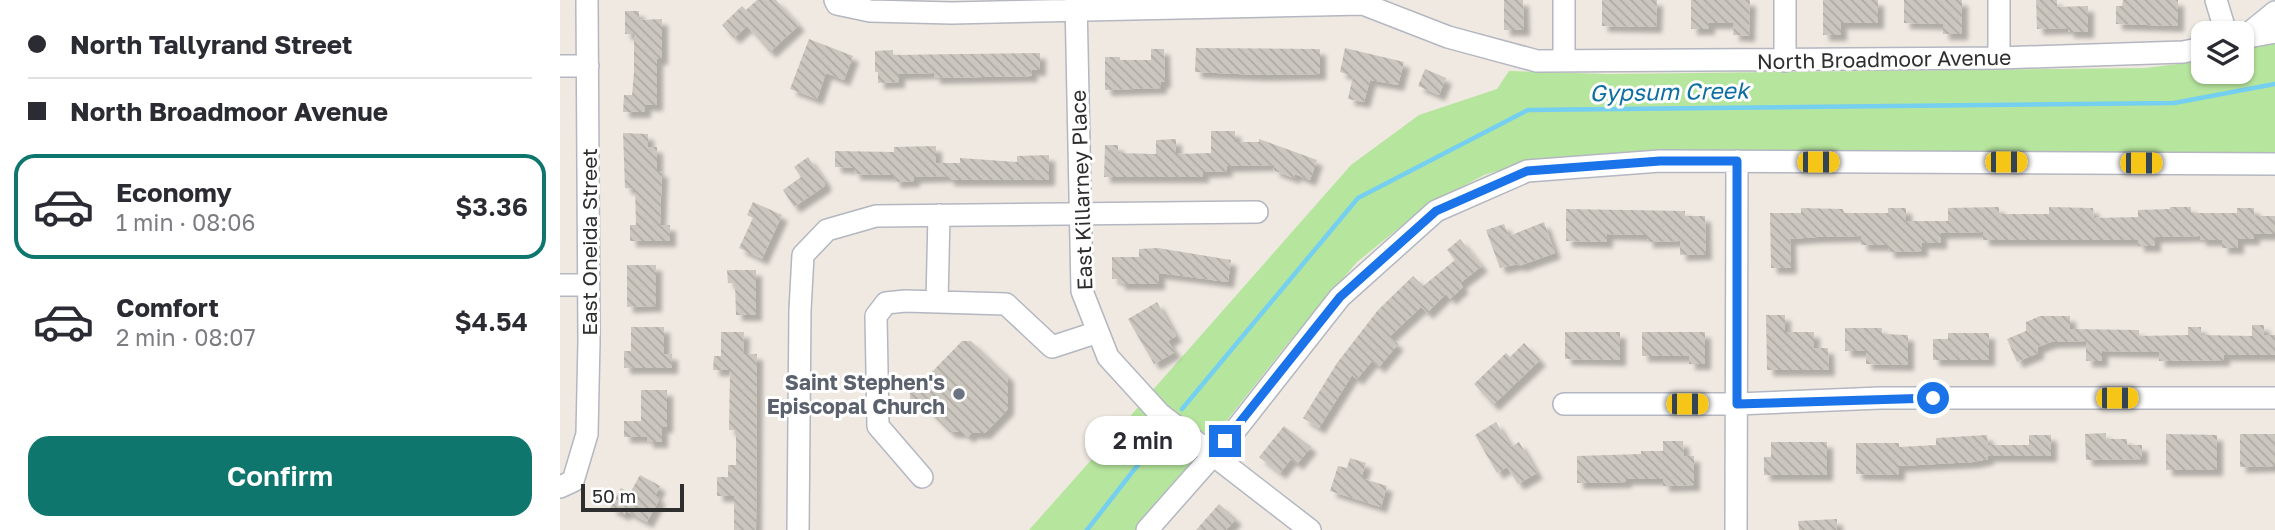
<!DOCTYPE html>
<html lang="en">
<head>
<meta charset="utf-8">
<style>
  :root { --surface:#fff; --page:#f7f7f7; --text:#2b2b33; --muted:#7c7c81; --line:#e1e1e2; --accent:#0f766e }
  body { margin:0; font-family:"Golos Text",sans-serif; background:var(--page); color:var(--text); height:100vh; display:flex; flex-direction:column; font-size:26px; white-space:nowrap }
  * { box-sizing:border-box; margin:0 }
  p { font-size:23px; color:var(--muted) }
  .icon { flex:none; width:38px; height:38px; fill:none; stroke:currentColor; stroke-width:2; stroke-linecap:round; stroke-linejoin:round }
  .map { position:relative; flex:1; overflow:hidden }
  .drawer { display:flex; flex-direction:column; background:var(--surface); width:560px }
  .drawer>* { flex:none }
  .hud { display:grid; align-content:center; height:154px; padding:0 28px; background:var(--surface) }
  .fabs { position:absolute; left:1631px; top:21px; display:grid; gap:14px }
  .fabs a { display:grid; place-items:center; width:63px; height:63px; border-radius:14px; background:var(--surface); box-shadow:0 2px 5px #0004; font-size:35px }
  .scale { position:absolute; left:21px; bottom:18px; width:103px; box-sizing:border-box; padding-left:7px; border:4px solid #2e2e2e; border-top:0; font-size:19px; line-height:24px; white-space:nowrap; color:#2e2e2e; -webkit-text-stroke:5px #fff; paint-order:stroke }
  .end { position:absolute; width:32px; height:32px; margin:-16px; border:9px solid #1a73e8; background:#fff; box-shadow:0 0 0 4px #fff }
  .from { border-radius:50% }
  .bubble { position:absolute; height:49px; border-radius:21px; background:var(--surface); box-shadow:0 2px 5px #0004; font-size:23px; font-weight:600; line-height:49px; text-align:center }
  .car { position:absolute; width:21px; height:42px; margin:-21px -10px; border-radius:9px; box-shadow:0 0 5px 2px #0007; background:linear-gradient(#f5c518 24%,#345 0 40%,#f5c518 0 76%,#345 0 86%,#f5c518 0) }
  .hud b { display:flex; align-items:center; gap:24px; height:66px; font-size:26px }
  .hud b+b { border-top:2px solid var(--line) }
  .hud i { width:18px; height:18px; background:var(--text) }
  ul { padding:0; list-style:none }
  li { display:flex; align-items:center; gap:21px; height:105px; margin:0 14px 10px; padding:0 14px; border:4px solid transparent; border-radius:21px }
  li div { flex:1 }
  li b { display:block; font-size:26px }
  li em { font-style:normal; font-weight:600 }
  li.on { border-color:var(--accent) }
  li>.icon { width:63px; height:63px; stroke-width:1.5 }
  .button { display:flex; gap:14px; margin-top:auto; padding:14px 28px }
  .button a { flex:1; height:80px; border-radius:21px; background:var(--accent); color:#fff; font-size:28px; font-weight:600; line-height:80px; text-align:center }
  main { display:flex; flex:1; min-height:0 }
  .map>svg:first-child { display:block }
</style>
</head>
<body>
<main>
<section class="drawer">
<div class="hud">
<b><i class="from"></i>North Tallyrand Street</b>
<b><i></i>North Broadmoor Avenue</b>
</div>
<ul>
<li class="on"><svg class="icon" aria-label="car" viewBox="0 0 24 24"><path d="M5 17H2v-5l4-1 3-4h7l3 4 3 1v5h-3M9 17h6M6 11h13"/><circle cx="7" cy="17" r="2"/><circle cx="17" cy="17" r="2"/></svg><div><b>Economy</b><p>1 min · 08:06</p></div><em>$3.36</em></li>
<li><svg class="icon" aria-label="car" viewBox="0 0 24 24"><path d="M5 17H2v-5l4-1 3-4h7l3 4 3 1v5h-3M9 17h6M6 11h13"/><circle cx="7" cy="17" r="2"/><circle cx="17" cy="17" r="2"/></svg><div><b>Comfort</b><p>2 min · 08:07</p></div><em>$4.54</em></li>
</ul>
<div class="button"><a>Confirm</a></div>
</section>
<div class="map">
<svg width="1715" height="530" viewBox="0 0 1715 530">
  <defs>
    <pattern id="building-back-hatch" width="6" height="6" patternUnits="userSpaceOnUse" patternTransform="scale(1.75)"><rect width="6" height="6" fill="#cbc7bf"/><path d="M-1 5l2 2M0 0l6 6M5-1l2 2" fill="none" stroke="#afaba4"/></pattern>
    <filter id="shadow"><feDropShadow dx="6" dy="6" stdDeviation="2" flood-color="#0004"/></filter>
  </defs>
  <rect width="100%" height="100%" fill="#efe9e1"/>
  <path fill="#b6e59e" d="M1715 37V156L1052 154 969 162 924 175 866 206 797 262 728 343 653 438 644 436 591 392 791 165 859 115 937 89 949 71 1048 74 1585 68 1643 61V72H1682V51Z
    M580 405 626 444 634 454 632 468 578 530H469Z"/>
  <g fill="none" stroke-linecap="round" stroke-linejoin="round">
    <path stroke="#75cff0" stroke-width="4.5" d="M622 409 798 198 968 110 1614 103 1715 84
      M527 530 602 434"/>
  </g>
  <path fill="url(#building-back-hatch)" filter="url(#shadow)" d="M197 0H216L239 25 210 52 187 26 174 38 162 25 182 6 186 10Z
    M944 0H963L964 30H944Z
    M1042 0H1097L1096 27 1042 26Z
    M1131 0H1190L1189 36 1173 35 1174 23H1149V29H1131Z
    M1263 0H1318V23H1281V35H1263Z
    M1344 0H1402V34H1383V24L1344 23Z
    M1476 0H1497V7L1528 6V32H1508V28L1477 29Z
    M1563 0H1618V26L1556 24V6H1562Z
    M65 11H79V20L102 19V59H97V105H85V112H63L64 95H72L74 72V34H65Z
    M249 39 293 56 284 80 266 73 257 99 230 89Z
    M636 48 760 49V74L700 75 635 72Z
    M785 48 844 62 838 85 810 80 804 102 788 99 793 76 780 72Z
    M591 49H604L605 82H601V88L545 90V57H560V60H591Z
    M333 50V55L480 53V70H471L472 76 374 78V73L339 74V82L318 83V72H315V51Z
    M865 69 886 78 879 95 858 86Z
    M651 131H675V142H699V139L757 160 750 180 735 174 734 178 713 170 715 165 666 166 667 171 643 172V177H544L545 145H558V153L596 154V140L616 139V154L651 153Z
    M63 133 88 134V147H97V171H102L100 225H110V241H70V225H76L75 189 65 188Z
    M376 146V163H400V158L457 162V156L489 155V180H388V176L354 177V181L334 182V175L294 174V168L275 167V151L334 152V147Z
    M248 157 265 181V186L234 207 223 190 241 177 234 167Z
    M193 202 222 215 202 259 179 248 193 218 187 215Z
    M1439 207V214H1489V207L1533 208 1534 218 1578 217V210L1610 209V207H1631V213H1677V208H1694V216H1715V234H1694V239H1678V248H1662V240H1640V236L1595 237V246H1578V240H1423V232L1381 233V243H1362V251L1328 252V245H1301V236L1257 237 1230 239 1231 268H1211L1210 213H1241V208L1283 209 1284 213H1328V208H1346V221H1388V208Z
    M1006 209 1125 211V216H1145L1146 254 1120 255V241L1087 242V235L1047 234V242L1006 241Z
    M984 222 995 253 959 266 958 264 940 268 926 230 944 224 949 236Z
    M900 239 922 266 900 283 903 287 890 299 886 294 867 313 861 307 829 337 838 344 819 367 812 361 797 379 792 375 759 428 743 418 777 363 818 310 853 276 863 286 895 260 887 250Z
    M598 248 671 260 668 282 599 273V284H559V279H552V257H579V249Z
    M67 265H96V306L67 307Z
    M167 270H196V315H176L175 283H168Z
    M597 302 616 336 608 341 615 352 594 364 568 319Z
    M1206 315H1225V332H1254V348H1268L1269 370H1207Z
    M1480 316H1510V329L1579 330V336L1628 335V327H1641V335L1692 336V325H1704V335H1715V355H1664V360L1599 361V352L1542 351V361H1526V341L1491 342 1478 347V353L1457 362 1447 339 1466 331V322Z
    M71 327H104V354H112V368H64V351H71Z
    M1285 328H1322V334L1348 335V365L1306 364V351H1285Z
    M161 332H184L183 354H197L196 530H174V496H157V477H168V465H176V430H169L170 370H153L154 356H161Z
    M1005 332H1060V360L1005 359Z
    M1082 332H1145V364H1129V356H1082Z
    M1388 333H1429V360H1373V339H1388Z
    M402 341H411L448 376V409L425 433H412L408 437 402 432H390L368 410V401H350V386H367V377Z
    M964 343 980 360 933 405 914 384 946 353 950 357Z
    M81 390H107V427H102V442H87V437H64V421H81Z
    M936 422 951 447 959 442 977 473 958 484 947 467 937 473 915 435Z
    M724 426 751 447 737 464 731 459 720 473 699 457Z
    M1546 433V439H1567V445H1582V459L1526 460 1525 434Z
    M1606 434 1657 435V470H1606Z
    M1680 434H1715V466L1680 467Z
    M1427 435 1428 445H1469V435H1491V456H1428V459L1413 462 1339 466V475L1296 474V443H1339V447L1376 445V438Z
    M1103 441H1123L1124 456H1134V485L1103 486V479H1066V482L1017 483V456L1081 454V451H1103Z
    M1211 442H1267V475H1204V457H1211Z
    M790 458 806 463 801 478 827 486 821 507 770 491 778 466 787 468Z
    M80 475 100 486 95 496 100 498 87 522 66 511 64 515 50 508 61 488 70 493Z
    M659 504 676 519 666 530H636Z
    M1277 519V530H1239L1238 521Z"/>
  <g fill="none" stroke-linecap="round" stroke-linejoin="round">
    <g stroke="#b4b7c1" stroke-width="24">
      <path id="minor" d="M275 0 277 4 310 11 392 13 803 4 888 37 977 61 1439 58 1623 52 1643 48
        M516 0 522 291 548 357 600 414 750 530
        M1004 0V61
        M1656 0 1666 33
        M1682 38 1715 32
        M1683 38 1715 12
        M1439 58V0
        M1225 61V0
        M0 66H28
        M0 285H28
        M377 302 379 215
        M1004 404H1177L1320 398H1715
        M362 477 318 426 316 316 326 303 345 301 446 304 492 347 538 332
        M0 487 13 481 27 434 29 341 27 0
        M238 530 240 310 243 255 267 230 316 216 697 212
        M587 530 677 428 780 297 876 211 967 171 1100 161 1715 164
        M1176 530 1177 161"/>
    </g>
    <use href="#minor" stroke="#fff" stroke-width="21"/>
  </g>
  <g fill="none" stroke-linecap="round" stroke-linejoin="round">
    <path stroke="#1a73e8" stroke-width="9" d="M665 441 780 297 876 211 967 171 1100 161H1177V404L1373 398"/>
  </g>
  <circle fill="#6b7280" stroke="#fff" stroke-width="2.5" cx="399" cy="394" r="7"/>
  <g text-anchor="middle" dominant-baseline="central" stroke-width="6" stroke-linejoin="round" paint-order="stroke">
    <g font-size="21" fill="#2e2e2e" stroke="#fff">
      <text transform="translate(1324 59) rotate(-1)">North Broadmoor Avenue</text>
      <text transform="translate(521 190) rotate(-92)">East Killarney Place</text>
      <text transform="translate(29 242) rotate(-90)">East Oneida Street</text>
    </g>
    <g font-size="21" font-weight="bold" fill="#5b616d" stroke="#fff" text-anchor="end">
      <text x="385" y="382">Saint Stephen's<tspan x="385" dy="24">Episcopal Church</tspan></text>
    </g>
    <g font-size="23" font-style="italic" fill="#0d6fa3" stroke="#fff">
      <text transform="translate(1109 91) rotate(-1)">Gypsum Creek</text>
    </g>
  </g>
</svg>
<div class="fabs">
<a><svg class="icon" aria-label="layers" viewBox="0 0 24 24"><path d="M12 4l9 5-9 5-9-5zM3 14l9 5 9-5"/></svg></a>
</div>
<div class="scale">50 m</div>
<i class="end from" style="left:1373px;top:398px"></i>
<i class="end" style="left:665px;top:441px"></i>
<div class="bubble" style="left:525px;top:416px;width:116px">2 min</div>
<i class="car" style="left:1258px;top:162px;rotate:90deg"></i>
<i class="car" style="left:1446px;top:162px;rotate:90deg"></i>
<i class="car" style="left:1581px;top:163px;rotate:90deg"></i>
<i class="car" style="left:1557px;top:398px;rotate:90deg"></i>
<i class="car" style="left:1127px;top:404px;rotate:90deg"></i>
</div>
</main>
</body>
</html>
